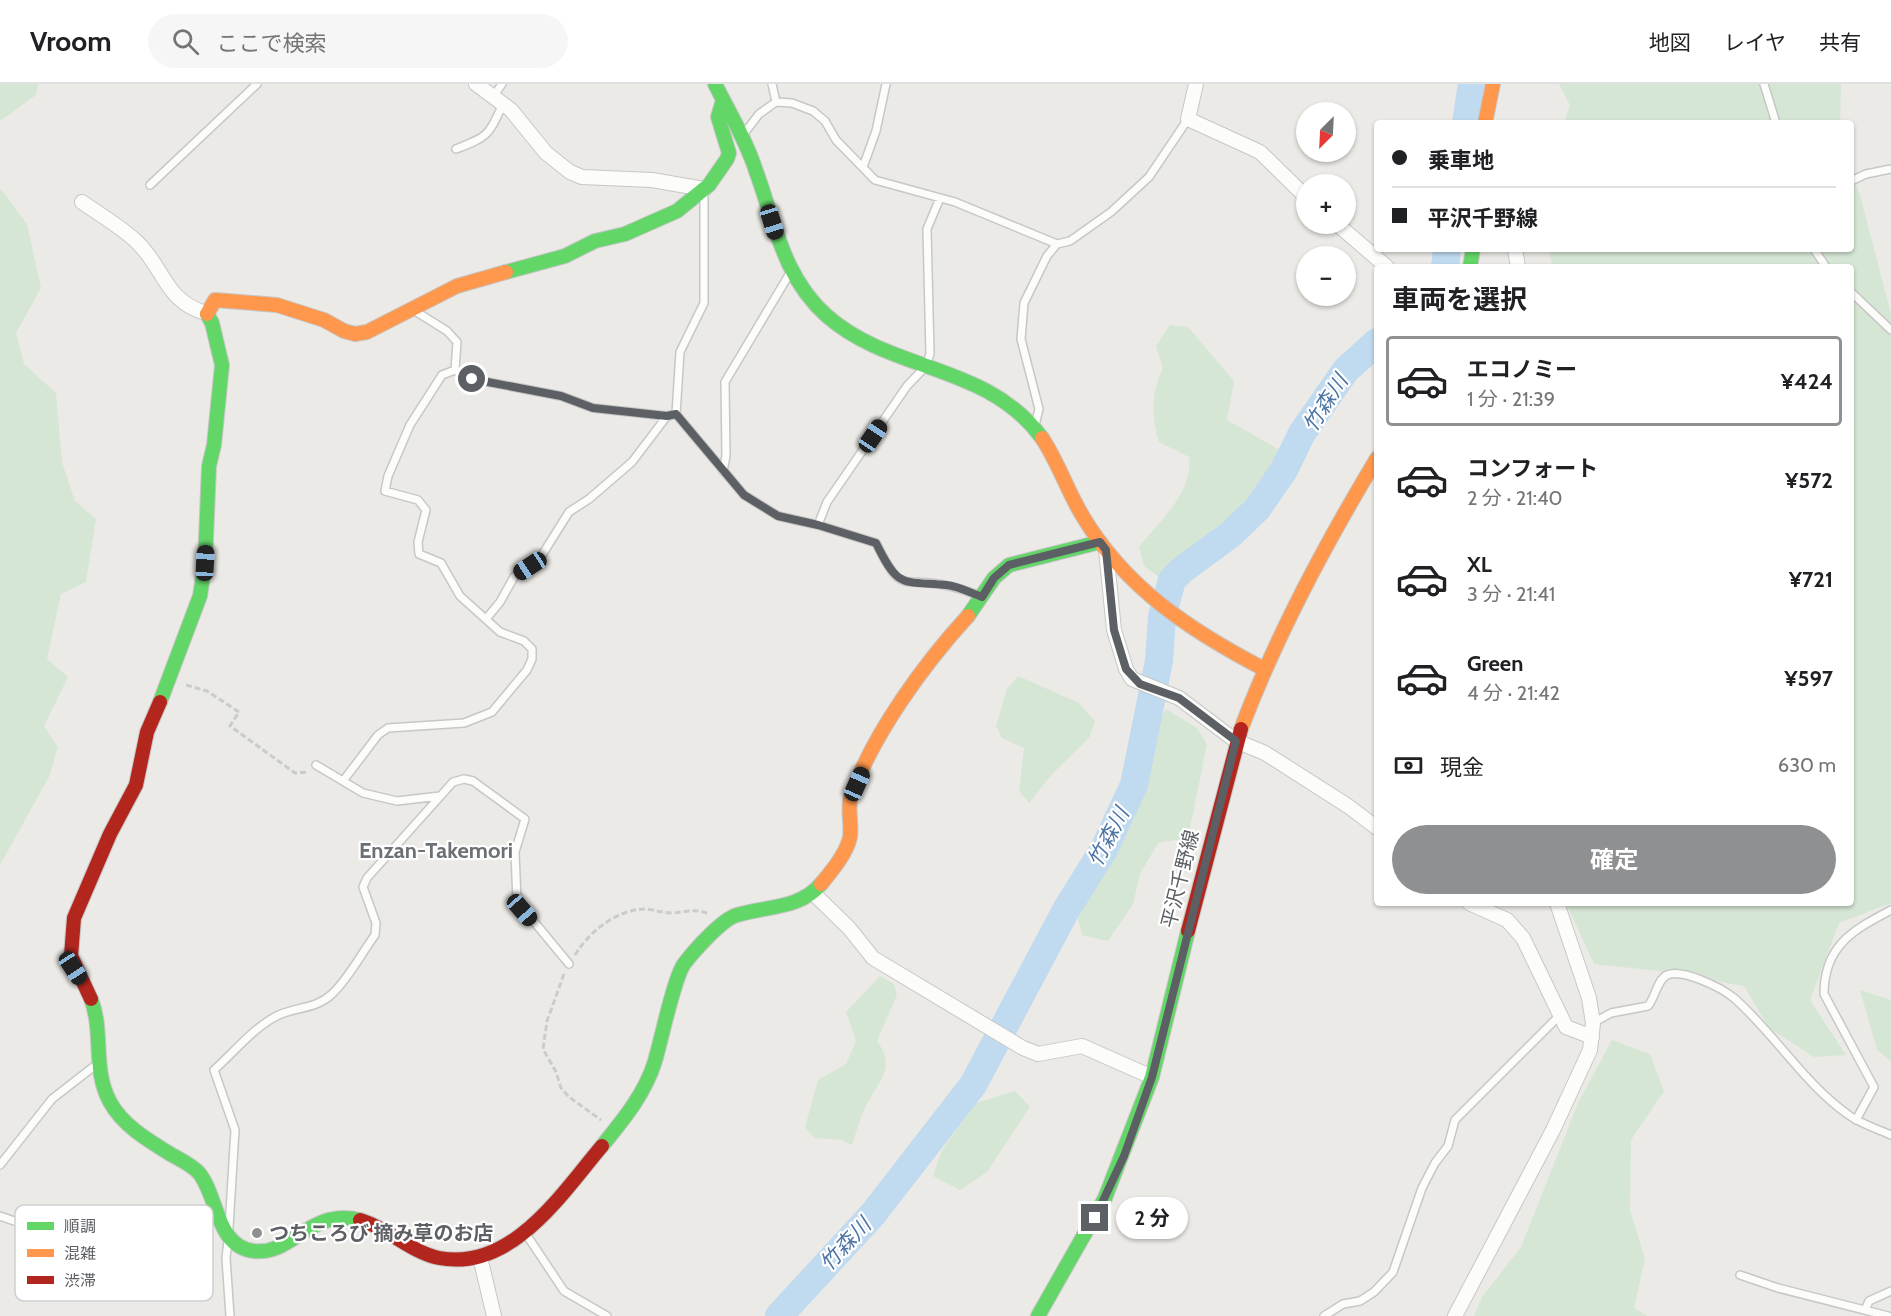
<!DOCTYPE html>
<html lang="ja">
<head>
<meta charset="utf-8">
<style>
  :root { --surface:#fff; --page:#f6f6f6; --text:#202124; --muted:#757577; --line:#e0e0e0; --accent:#8e9091 }
  body { margin:0; font-family:Cabin,"Noto Sans JP",sans-serif; background:var(--page); color:var(--text); height:100vh; display:flex; flex-direction:column; font-size:22px; white-space:nowrap }
  * { box-sizing:border-box; margin:0 }
  p { font-size:20px; color:var(--muted) }
  .icon { flex:none; width:33px; height:33px; fill:none; stroke:currentColor; stroke-width:2; stroke-linecap:round; stroke-linejoin:round }
  .map { position:relative; flex:1; overflow:hidden }
  .panel { position:absolute; left:1374px; top:180px; width:480px; height:642px; display:flex; flex-direction:column; background:var(--surface); border-radius:6px; box-shadow:0 2px 4px #0004 }
  .panel>* { flex:none }
  .guide { position:absolute; left:1374px; top:36px; width:480px; height:132px; border-radius:6px; box-shadow:0 2px 4px #0004; display:grid; align-content:center; height:132px; padding:0 18px; background:var(--surface) }
  .needle { width:39px; rotate:204deg }
  .controls { position:absolute; left:1296px; top:18px; display:grid; gap:12px }
  .controls a { display:grid; place-items:center; width:60px; height:60px; border-radius:50%; background:var(--surface); box-shadow:0 2px 4px #0004; font-size:30px }
  .end { position:absolute; width:27px; height:27px; margin:-14px; border:8px solid #5c5f63; background:#fff; box-shadow:0 0 0 3px #fff }
  .from { border-radius:50% }
  .bubble { position:absolute; height:42px; border-radius:21px; background:var(--surface); box-shadow:0 2px 4px #0004; font-size:20px; font-weight:700; line-height:42px; text-align:center }
  .car { position:absolute; width:18px; height:36px; margin:-18px -9px; border-radius:8px; box-shadow:0 0 4px 2px #0007; background:linear-gradient(#222 24%,#8ab4d8 0 40%,#222 0 76%,#8ab4d8 0 86%,#222 0) }
  .guide b { display:flex; align-items:center; gap:21px; height:57px; font-size:22px }
  .guide b+b { border-top:2px solid var(--line) }
  .guide i { width:15px; height:15px; background:var(--text) }
  ul { padding:0; list-style:none }
  li { display:flex; align-items:center; gap:18px; height:90px; margin:0 12px 9px; padding:0 6px; border:3px solid transparent; border-radius:6px }
  li div { flex:1 }
  li b { display:block; font-size:22px }
  li em { font-style:normal; font-weight:700 }
  li.active { border-color:var(--accent) }
  li>.icon { width:54px; height:54px; stroke-width:1.5 }
  h2 { padding:0 18px; font-size:27px; line-height:72px }
  .pay { display:flex; align-items:center; gap:15px; height:66px; padding:0 18px; font-size:22px }
  .pay p { margin-inline-start:auto }
  .primary-button { display:flex; gap:12px; margin-top:auto; padding:12px 18px }
  .primary-button a { flex:1; height:69px; border-radius:36px; background:var(--accent); color:#fff; font-size:24px; font-weight:700; line-height:69px; text-align:center }
  header { display:flex; align-items:center; gap:36px; box-sizing:border-box; height:84px; padding:0 30px; background:var(--surface); border-bottom:2px solid var(--line) }
  header strong { font-size:28px }
  nav { display:flex; gap:33px; margin-inline-start:auto; font-size:21px }
  .search { width:420px; height:54px; background:var(--page); display:flex; align-items:center; gap:15px; box-sizing:border-box; padding:0 21px; border-radius:33px; color:var(--muted); font-size:22px }
  .map>svg:first-child { display:block }
</style>
</head>
<body>
<header>
<strong>Vroom</strong>
<div class="search"><svg class="icon" aria-label="search" viewBox="0 0 24 24"><circle cx="10" cy="10" r="6"/><path d="M15 15l6 6"/></svg>ここで検索</div>
<nav><a>地図</a><a>レイヤ</a><a>共有</a></nav>
</header>
<div class="map">
<svg width="1891" height="1232" viewBox="0 0 1891 1232">
  <rect width="100%" height="100%" fill="#ebeae6"/>
  <path fill="#d6e6d4" d="M0 0H38L36 11 0 37Z
    M1559 0H1841L1840 39H1564L1570 21Z
    M1851 91 1860 111 1891 230V819L1839 839 1810 916 1846 971 1814 973 1769 944 1744 902 1659 887 1594 880 1566 819H1851V183H1552L1549 165H1851Z
    M0 104 27 140 41 204 16 249 24 280 56 309 62 378 75 417 96 435 86 498 61 510 47 575 68 593 44 642 58 663 49 693 0 781Z
    M1170 241 1188 243 1234 297 1227 336 1278 365 1277 382 1248 420 1220 449 1159 493 1144 482 1139 463C1159 438 1194 407 1189 373L1159 358C1151 332 1151 309 1163 284L1156 262Z
    M1018 592 1079 619 1095 637 1089 654 1053 689 1029 719 1019 707 1024 664 1002 654 996 642 1007 605Z
    M1166 625 1197 644 1207 660 1188 754 1158 759 1140 790 1133 820 1108 857 1082 851 1076 828 1119 746 1148 678 1151 648Z
    M880 892 894 900 897 911 877 957C897 984 879 996 867 1020 860 1032 857 1047 852 1061L842 1056 814 1054 805 1043 818 996 846 980 856 957 846 928Z
    M1860 906 1891 916V977L1877 966Z
    M1612 956 1650 970 1664 1007 1631 1056 1630 1126 1645 1175 1634 1224 1648 1232H1474L1482 1213 1521 1163 1578 1019Z
    M1015 1007 1030 1023 987 1088 960 1106 933 1092 942 1066 976 1019Z"/>
  <g fill="none" stroke-linecap="round" stroke-linejoin="round">
    <path stroke="#c0daf0" stroke-width="28" d="M1466 39 1472 0
      M1445 183 1447 165
      M779 1232 873 1130 973 1001 1066 826 1104 765 1134 701 1159 577 1162 533 1172 496 1182 486 1231 450 1257 425 1284 386 1302 349 1346 286 1377 258"/>
    <g stroke="#c7c7c7" stroke-width="10">
      <path id="lane" d="M772 0 776 18
        M1764 0 1776 39
        M493 13 502 0
        M743 51 759 30 776 18 792 19 813 27 825 37 836 56 875 96 955 118 1057 160
        M456 65C489 52 488 52 503 20
        M863 83 876 47 886 0
        M1851 97 1866 90 1891 85
        M150 101 257 0
        M704 111V219L680 268 676 330 744 411 778 432 818 441 876 459C903 514 901 491 949 502 960 504 971 509 981 512
        M1814 165 1826 183
        M1851 208 1891 246
        M415 227 447 247 457 258 455 286 472 295 561 312 593 324 667 332 676 330
        M1035 341 1039 325 1021 255 1024 219 1047 172 1057 160 1070 157 1111 128 1149 93 1188 35
        M723 387 726 372 725 298 790 189
        M818 441 827 418 907 302 926 282 930 270 927 145 940 114
        M486 535 500 518 514 493 542 471 569 428 589 415 632 378 667 332
        M316 681 363 709 397 717 440 712
        M343 697 378 651 388 644 464 639 492 628 527 586 532 575V565L524 557 500 548 460 512 441 479 419 470 418 458 426 426 418 416 385 407 388 392 410 341 442 291 455 286
        M1593 939 1611 929 1648 922C1655 914 1657 896 1667 891 1682 884 1722 904 1734 914 1775 950 1804 1000 1850 1032 1862 1040 1877 1045 1891 1051
        M1856 1036 1874 1003 1824 910C1824 862 1853 846 1891 826
        M0 1081 52 1015 97 980
        M0 1132 105 1169 216 1129
        M229 1143 235 1046 214 986C233 969 252 946 273 934 292 922 314 927 332 910 349 894 361 870 375 851L376 839 363 803 367 794 453 698 464 695 473 697 525 735 515 768 517 817 569 880
        M526 1150 564 1207 607 1232
        M228 1157 226 1174 230 1232
        M1740 1191 1778 1204 1888 1232
        M1865 1226 1869 1217 1891 1207
        M1324 1232 1343 1220 1360 1217 1374 1208 1393 1188 1422 1104 1435 1079 1448 1062 1455 1036 1560 931"/>
    </g>
    <g stroke="#c7c7c7" stroke-width="16">
      <path id="street" d="M476 0 511 26 546 69 570 88 582 93 652 96 704 105
        M1196 0 1188 35 1260 68 1306 113
        M82 118C100 131 122 143 138 159 165 186 166 218 206 229
        M1337 140 1387 183
        M1515 165 1518 183
        M1106 466 1114 546 1126 585 1132 595 1179 614 1236 657 1265 669 1348 722 1377 744
        M813 809 849 844 873 874 1023 964 1038 970 1082 962 1152 993
        M1469 819 1507 836 1523 854 1566 943 1592 953
        M480 1173 494 1232
        M1455 1232 1553 1046 1590 966 1593 939 1589 914 1557 819"/>
    </g>
    <g stroke="#c6c6c7" stroke-width="16">
      <path id="fast" d="M715 0C729 28 746 56 756 87 775 139 783 193 827 232 892 289 987 279 1042 354
        M1470 183 1473 165
        M506 188 565 172 595 157 625 150 677 127 709 101 727 75 729 69 718 33 723 16
        M968 532 994 494 1009 481 1100 458
        M160 618 200 512 205 479 209 382 214 361 222 281 212 239 207 230
        M91 915C104 949 92 985 110 1018 123 1042 149 1057 172 1071 181 1076 192 1081 199 1089 218 1112 216 1163 254 1167 292 1172 309 1124 360 1136
        M602 1062C623 1036 645 1010 655 977 661 957 674 894 684 880 693 868 722 835 737 831 766 822 800 825 821 800
        M1038 1232 1105 1114 1152 993 1188 847"/>
    </g>
    <g stroke="#c6c6c7" stroke-width="16">
      <path id="slow" d="M1485 39 1493 0
        M207 230 215 216 277 221 324 236 344 247 355 250 367 248 457 202 506 188
        M1042 354C1058 378 1067 406 1082 431 1125 504 1191 547 1264 585
        M1241 645C1277 550 1325 461 1377 374
        M821 800C831 788 847 769 850 753 852 740 847 725 851 712 873 650 924 580 968 532"/>
    </g>
    <g stroke="#c6c6c7" stroke-width="16">
      <path id="jam" d="M1188 847 1241 645
        M91 915 71 872 74 834 110 750 136 701 147 648 160 618
        M360 1136C388 1144 410 1168 439 1174 512 1188 562 1109 602 1062"/>
    </g>
    <path stroke="#c9cccb" stroke-width="3" stroke-dasharray="6 3" stroke-linecap="butt" d="M186 601 207 607 239 628 230 642 295 689 308 688
      M575 871C589 848 616 826 644 825 653 825 662 829 672 829 686 828 695 824 709 830
      M564 890 547 937 543 965 556 988 561 1004 569 1013 601 1036"/>
    <use href="#lane" stroke="#fcfcfb" stroke-width="7"/>
    <use href="#street" stroke="#fcfcfb" stroke-width="14"/>
    <use href="#fast" stroke="#63d668" stroke-width="14"/>
    <use href="#slow" stroke="#ff974d" stroke-width="14"/>
    <use href="#jam" stroke="#b3261e" stroke-width="14"/>
  </g>
  <g fill="none" stroke-linecap="round" stroke-linejoin="round">
    <path stroke="#5c5f63" stroke-width="8" d="M472 295 561 312 593 324 667 332 676 330 744 411 778 432 818 441 876 459C898 504 900 497 946 501 958 502 971 509 982 513L994 494 1009 481 1100 458 1106 466 1114 546 1126 585 1140 600 1179 614 1236 657 1152 993 1124 1072 1095 1134"/>
  </g>
  <circle fill="#8e9091" stroke="#fff" stroke-width="2" cx="257" cy="1149" r="6"/>
  <g text-anchor="middle" dominant-baseline="central" stroke-width="4.5" stroke-linejoin="round" paint-order="stroke">
    <g font-size="20" fill="#5c5f63" stroke="#fff">
      <text transform="translate(1180 795) rotate(-76)">平沢千野線</text>
    </g>
    <g font-size="20" font-weight="bold" fill="#5c5f63" stroke="#fff" text-anchor="start">
      <text x="269" y="1149">つちころび 摘み草のお店</text>
    </g>
    <g font-size="21" font-style="italic" fill="#4c74a5" stroke="#fff">
      <text transform="translate(1325 319) rotate(-57)">竹森川</text>
      <text transform="translate(1108 753) rotate(-62)">竹森川</text>
      <text transform="translate(845 1160) rotate(-47)">竹森川</text>
    </g>
    <g font-size="22" font-weight="bold" fill="#6d7175" stroke="#fff">
      <text x="436" y="766">Enzan-Takemori</text>
    </g>
  </g>
  <rect x="15" y="1121" width="198" height="96" rx="9" fill="#fff" stroke="#cecfd0" stroke-width="1.5"/>
  <rect x="27" y="1138" width="27" height="8" fill="#63d668"/>
  <rect x="27" y="1165" width="27" height="8" fill="#ff974d"/>
  <rect x="27" y="1192" width="27" height="8" fill="#b3261e"/>
  <g font-size="16" fill="#5c5f63">
    <text x="64" y="1148">順調</text>
    <text x="64" y="1175">混雑</text>
    <text x="64" y="1202">渋滞</text>
  </g>
</svg>
<div class="controls">
<a><svg class="needle" viewBox="-14 -14 28 28"><path d="M0-13l5 13h-10z" fill="#e53935"/><path d="M0 13l5-13h-10z" fill="#757577"/></svg></a>
<a>+</a>
<a>−</a>
</div>
<i class="end from" style="left:472px;top:295px"></i>
<i class="end" style="left:1095px;top:1134px"></i>
<div class="bubble" style="left:1116px;top:1113px;width:72px">2 分</div>
<i class="car" style="left:772px;top:138px;rotate:163deg"></i>
<i class="car" style="left:873px;top:352px;rotate:34deg"></i>
<i class="car" style="left:205px;top:479px;rotate:3deg"></i>
<i class="car" style="left:530px;top:482px;rotate:237deg"></i>
<i class="car" style="left:857px;top:700px;rotate:24deg"></i>
<i class="car" style="left:522px;top:826px;rotate:139deg"></i>
<i class="car" style="left:73px;top:884px;rotate:147deg"></i>
<div class="guide">
<b><i class="from"></i>乗車地</b>
<b><i></i>平沢千野線</b>
</div>
<section class="panel">
<h2>車両を選択</h2>
<ul>
<li class="active"><svg class="icon" aria-label="car" viewBox="0 0 24 24"><path d="M5 17H2v-5l4-1 3-4h7l3 4 3 1v5h-3M9 17h6M6 11h13"/><circle cx="7" cy="17" r="2"/><circle cx="17" cy="17" r="2"/></svg><div><b>エコノミー</b><p>1 分 · 21:39</p></div><em>¥424</em></li>
<li><svg class="icon" aria-label="car" viewBox="0 0 24 24"><path d="M5 17H2v-5l4-1 3-4h7l3 4 3 1v5h-3M9 17h6M6 11h13"/><circle cx="7" cy="17" r="2"/><circle cx="17" cy="17" r="2"/></svg><div><b>コンフォート</b><p>2 分 · 21:40</p></div><em>¥572</em></li>
<li><svg class="icon" aria-label="car" viewBox="0 0 24 24"><path d="M5 17H2v-5l4-1 3-4h7l3 4 3 1v5h-3M9 17h6M6 11h13"/><circle cx="7" cy="17" r="2"/><circle cx="17" cy="17" r="2"/></svg><div><b>XL</b><p>3 分 · 21:41</p></div><em>¥721</em></li>
<li><svg class="icon" aria-label="car" viewBox="0 0 24 24"><path d="M5 17H2v-5l4-1 3-4h7l3 4 3 1v5h-3M9 17h6M6 11h13"/><circle cx="7" cy="17" r="2"/><circle cx="17" cy="17" r="2"/></svg><div><b>Green</b><p>4 分 · 21:42</p></div><em>¥597</em></li>
</ul>
<div class="pay"><svg class="icon" aria-label="cash" viewBox="0 0 24 24"><path d="M3 7h18v10H3z"/><circle cx="12" cy="12" r="2"/></svg>現金<p>630 m</p></div>
<div class="primary-button"><a>確定</a></div>
</section>
</div>
</body>
</html>
